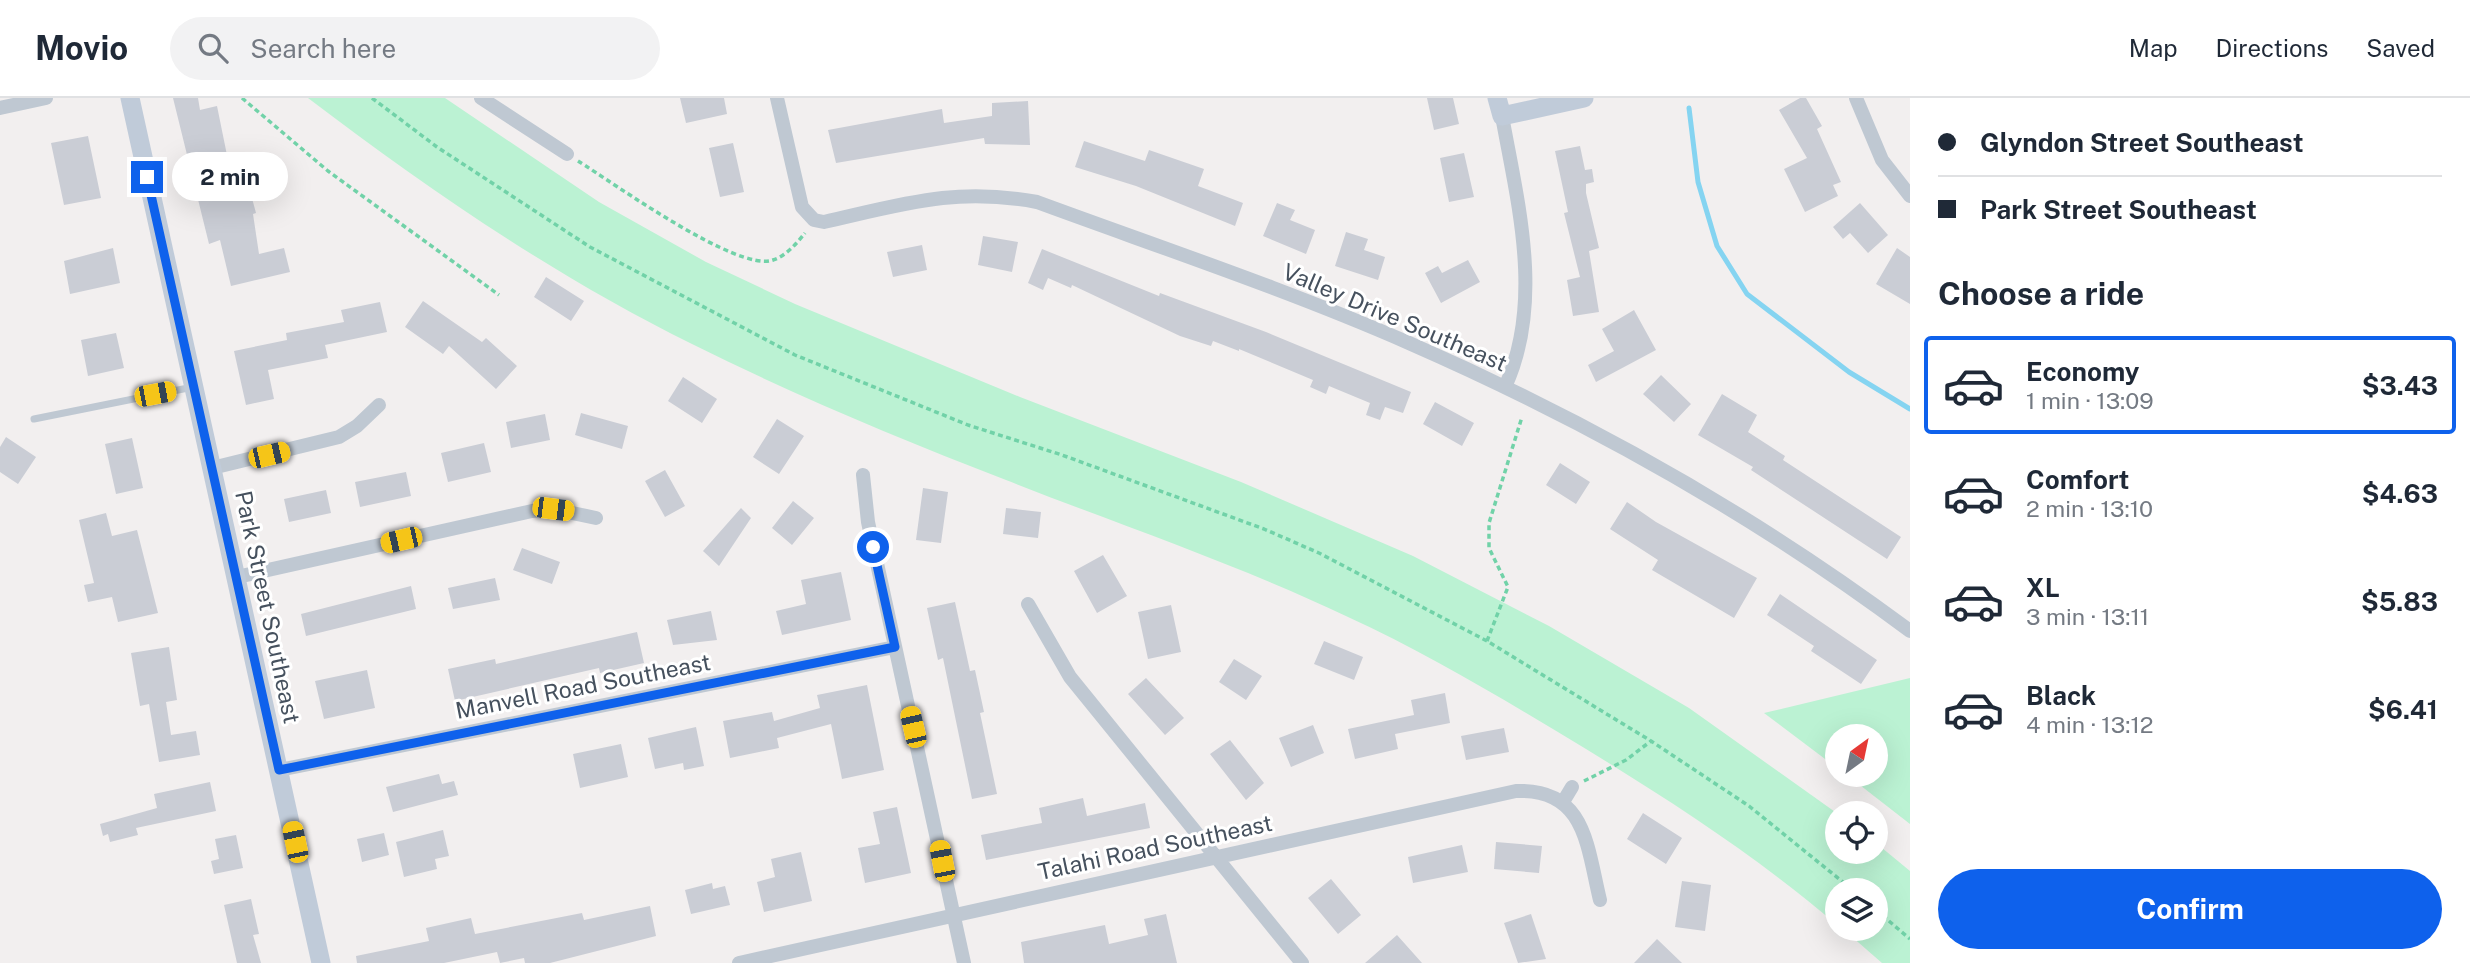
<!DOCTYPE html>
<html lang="en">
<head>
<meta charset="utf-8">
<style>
  :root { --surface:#fff; --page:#f2f2f3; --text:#1f2937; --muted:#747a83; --line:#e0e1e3; --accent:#0e61ec }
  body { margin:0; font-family:"Public Sans",sans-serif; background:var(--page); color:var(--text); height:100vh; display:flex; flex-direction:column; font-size:26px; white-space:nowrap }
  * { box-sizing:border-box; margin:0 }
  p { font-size:23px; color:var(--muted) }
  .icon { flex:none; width:38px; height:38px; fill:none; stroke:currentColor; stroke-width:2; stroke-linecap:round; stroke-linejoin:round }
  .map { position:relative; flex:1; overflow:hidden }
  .side { display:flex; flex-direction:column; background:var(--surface); width:560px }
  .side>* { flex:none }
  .guide { display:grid; align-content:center; height:154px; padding:0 28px; background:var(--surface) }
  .needle { width:46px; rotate:33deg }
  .controls { position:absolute; left:1825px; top:626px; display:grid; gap:14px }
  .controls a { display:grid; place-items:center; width:63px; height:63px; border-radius:50%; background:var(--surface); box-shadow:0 7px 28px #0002; font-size:35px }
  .end { position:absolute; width:32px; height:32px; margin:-16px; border:9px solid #0e61ec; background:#fff; box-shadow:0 0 0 4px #fff }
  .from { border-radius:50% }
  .bubble { position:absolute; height:49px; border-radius:24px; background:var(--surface); box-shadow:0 7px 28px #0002; font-size:23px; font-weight:700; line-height:49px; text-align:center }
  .car { position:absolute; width:21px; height:42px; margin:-21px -10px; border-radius:9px; box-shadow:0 0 5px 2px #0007; background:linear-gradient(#f5c518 24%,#345 0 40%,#f5c518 0 76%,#345 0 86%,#f5c518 0) }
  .guide b { display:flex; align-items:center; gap:24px; height:66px; font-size:26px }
  .guide b+b { border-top:2px solid var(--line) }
  .guide i { width:18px; height:18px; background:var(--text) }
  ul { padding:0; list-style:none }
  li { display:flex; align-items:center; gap:21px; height:98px; margin:0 14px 10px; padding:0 14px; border:4px solid transparent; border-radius:7px }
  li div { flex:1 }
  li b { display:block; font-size:26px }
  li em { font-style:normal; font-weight:700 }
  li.selected { border-color:var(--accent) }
  li>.icon { width:63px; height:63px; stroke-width:1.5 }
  h2 { padding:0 28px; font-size:32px; line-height:84px }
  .cta { display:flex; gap:14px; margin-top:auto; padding:14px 28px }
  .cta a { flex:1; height:80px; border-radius:42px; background:var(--accent); color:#fff; font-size:28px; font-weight:700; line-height:80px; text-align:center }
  header { display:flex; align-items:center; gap:42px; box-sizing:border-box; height:98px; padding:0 35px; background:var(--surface); border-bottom:2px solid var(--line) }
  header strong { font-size:33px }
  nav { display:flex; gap:38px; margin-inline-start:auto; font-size:24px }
  .search { width:490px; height:63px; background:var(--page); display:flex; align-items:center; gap:18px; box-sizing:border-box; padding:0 24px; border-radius:38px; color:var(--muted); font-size:26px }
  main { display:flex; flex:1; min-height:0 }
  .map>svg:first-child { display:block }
</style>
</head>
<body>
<header>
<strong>Movio</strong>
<div class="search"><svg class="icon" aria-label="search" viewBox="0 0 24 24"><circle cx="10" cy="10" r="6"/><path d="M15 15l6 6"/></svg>Search here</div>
<nav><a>Map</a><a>Directions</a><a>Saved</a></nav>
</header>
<main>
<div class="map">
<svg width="1910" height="865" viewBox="0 0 1910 865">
  <rect width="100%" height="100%" fill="#f2efef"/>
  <path fill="#bbf2d3" d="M308 0H445L599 104 706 164 795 206 1020 299 1241 384 1413 458 1549 528 1689 610 1838 716V754H1876V745L1910 773V865H1882L1843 831H1876V793H1838L1837 827C1759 760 1674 705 1586 651 1508 604 1431 557 1348 519 1237 466 1120 427 1006 382 900 341 794 297 692 246 556 179 429 92 308 0Z
    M1910 580V726L1847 677H1876V639H1838L1837 670 1764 615Z"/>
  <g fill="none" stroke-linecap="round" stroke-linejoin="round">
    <path stroke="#85d4f1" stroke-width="5" d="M1689 10 1698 84 1717 148 1747 196 1849 274 1910 311"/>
  </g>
  <path fill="#cacdd5" d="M173 0H198L200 12 217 8 230 72 243 67 256 115 253 116 259 156 284 150 290 174 231 188 220 142 209 146Z
    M680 0H724L727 16 686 25Z
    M1427 0H1453L1459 26 1434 32Z
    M1800 0H1806L1822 28 1817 31 1841 84 1833 87 1838 98 1805 114 1784 71 1807 60 1779 12Z
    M1028 3 1030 47 985 46 984 40 836 65 828 32 942 11 944 25 992 18V5Z
    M88 38 101 100 64 107 51 45Z
    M1084 43 1145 63 1149 52 1204 71 1198 88 1243 105 1235 128 1136 88 1075 69Z
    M733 45 744 94 720 99 709 50Z
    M1580 48 1585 72 1592 71 1594 84 1586 86V95L1599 150 1589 153 1599 214 1573 218 1567 182 1580 179 1564 115 1568 114 1555 53Z
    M1464 55 1474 99 1449 104 1440 60Z
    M1277 105 1295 112 1290 122 1315 132 1306 156 1263 138Z
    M1860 105 1888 137 1868 155 1850 135 1843 141 1833 129Z
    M1346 134 1368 141 1364 152 1385 159 1378 182 1335 168Z
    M983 138 1018 144 1012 174 978 167Z
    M922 147 927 172 893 179 887 154Z
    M113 150 120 185 70 196 64 163Z
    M1897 150 1910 159V206L1876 186Z
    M1042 151 1159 198 1160 195 1266 234 1411 294 1403 315 1385 309 1380 322 1366 317 1370 305 1329 288 1326 296 1310 289 1313 282 1239 251V253L1213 243 1211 248 1180 238 1072 187 1071 190 1048 180 1043 192 1028 185Z
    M1468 162 1480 184 1441 205 1425 175 1438 168 1442 175Z
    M546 179 584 203 571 223 534 199Z
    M423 203 482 244 486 240 517 268 496 291 449 248 443 256 405 229Z
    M380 204 387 234 325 247 328 260 268 272 274 301 246 307 234 253 287 242 286 235 344 224 341 212Z
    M1634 212 1656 252 1596 284 1588 267 1614 253 1602 231Z
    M116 235 124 270 88 278 81 242Z
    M1661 277 1691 306 1674 324 1643 296Z
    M683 279 717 301 702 325 668 303Z
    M1722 296 1757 317 1748 334 1785 358 1783 362 1901 439 1887 461 1751 372 1753 369 1698 337Z
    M1435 304 1474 325 1462 348 1423 326Z
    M581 315 628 328 622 351 575 337Z
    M545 316 550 342 511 350 506 324Z
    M777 321 804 338 779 376 753 359Z
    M6 339 36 359 18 386 0 374V349Z
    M132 340 143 390 116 396 105 346Z
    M484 345 491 374 448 384 441 355Z
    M1560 365 1590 384 1576 406 1546 387Z
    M665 372 685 408 665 419 645 383Z
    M406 374 411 398 360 409 355 384Z
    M923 390 948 394 941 445 916 442Z
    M326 392 331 415 289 424 284 401Z
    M793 403 814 420 792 447 772 430Z
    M1627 404 1656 424 1757 480 1734 520 1652 472 1658 462 1610 431Z
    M741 410 751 420 719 468 703 453Z
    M1006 410 1041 414 1038 440 1003 436Z
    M106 415 112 438 137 432 158 515 118 524 112 499 88 504 84 487 94 485 79 422Z
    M522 450 560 464 552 486 513 472Z
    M1103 457 1127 498 1097 515 1074 473Z
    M841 474 851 522 782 537 776 513 806 506 801 482Z
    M495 480 500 502 453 511 448 490Z
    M411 488 416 511 306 538 301 516Z
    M1780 496 1877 562 1861 586 1811 553 1814 548 1767 517Z
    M955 504 970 573 975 572 984 614 980 615 997 696 972 701 943 560 938 562 927 510Z
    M1171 507 1181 554 1148 561 1138 514Z
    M711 513 717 542 673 547 667 522Z
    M637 534 644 565 600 575 599 570 455 603 448 571 495 561 496 566Z
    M1324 543 1363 559 1354 582 1314 566Z
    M169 549 177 602 166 604 171 637 196 633 200 657 159 664 149 606 140 608 131 555Z
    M1234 561 1262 578 1246 602 1219 584Z
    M367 572 375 610 324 621 315 583Z
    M1146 580 1184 620 1165 637 1128 596Z
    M867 587 884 672 842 681 831 626 777 640 779 650 730 660 723 623 772 614 774 623 820 610 817 597Z
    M1445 595 1450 625 1395 636 1398 651 1355 661 1348 631 1414 617 1411 602Z
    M1313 627 1324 655 1291 669 1279 640Z
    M696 629 704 668 684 672 683 665 655 671 648 640Z
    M1504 630 1509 654 1466 662 1461 638Z
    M1230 642 1264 685 1246 702 1210 656Z
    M621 646 628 679 580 690 573 656Z
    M439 676 442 686 454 683 458 697 393 714 386 689Z
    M210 684 216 713 136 730 138 737 110 744 108 736 103 738 100 726 157 710 154 696Z
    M1083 700 1087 718 1145 705 1150 730 986 762 981 737 1042 725 1039 710Z
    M897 709 911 775 865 785 858 750 880 746 873 714Z
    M1643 715 1682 740 1666 766 1627 741Z
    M443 732 449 758 435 761 437 771 404 779 396 744Z
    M384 735 389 757 362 764 357 741Z
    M236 737 243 770 214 776 211 763 219 761 215 741Z
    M1496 744 1542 748 1539 775 1494 771Z
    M1462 747 1468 774 1413 785 1408 759Z
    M801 754 812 803 764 814 757 784 775 779 771 761Z
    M1331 781 1361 817 1338 836 1308 800Z
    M1682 783 1711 787 1705 833 1675 829Z
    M712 785 713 791 725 788 730 807 691 816 685 792Z
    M251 801 259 836 253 837 261 865H237L224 807Z
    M650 808 656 838 550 865H525L524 860 500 865 497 854 444 865H357L356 858 429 843 426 830 471 820 475 836 582 815 584 822Z
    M1166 816 1177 865H1024L1021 844 1105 827 1109 846 1148 837 1144 821Z
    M1531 816 1546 861 1518 865 1504 825Z
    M1397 837 1422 865H1365Z
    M1657 841 1682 865H1634Z"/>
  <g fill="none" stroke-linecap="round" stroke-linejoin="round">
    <path stroke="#71d2a8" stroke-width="3.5" stroke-dasharray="5 3.5" stroke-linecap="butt" d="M242 0 328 73 499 197
      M372 0 437 49 590 149 795 257 968 327 1062 357 1264 431 1319 455 1487 543 1651 643 1749 708 1854 793
      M578 63C612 84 738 175 773 162 786 158 797 145 805 135
      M1487 543 1508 489 1489 450V425L1522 319
      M1584 683 1626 662 1651 643
      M1876 812 1910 841"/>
    <path stroke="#bfc8d2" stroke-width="7" d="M34 321 193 289"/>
    <path stroke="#bfc8d2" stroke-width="14" d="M481 0 567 56
      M777 0 802 109 814 122 824 124C904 106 955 89 1037 104 1162 150 1288 192 1409 245 1585 322 1756 418 1910 533
      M1856 0 1882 62 1910 98
      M0 10 46 0
      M1502 18C1518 106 1544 204 1505 289
      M212 370 339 339 357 328 379 307
      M863 377 868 424 964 865
      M237 479 532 413 553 411 596 420
      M1028 506 1070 579 1302 865
      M279 672 895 549
      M1563 704 1572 689
      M739 865 1516 693C1586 690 1587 749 1600 802"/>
    <path stroke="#c0cbd9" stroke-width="19" d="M130 0 321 865
      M1497 0 1502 18 1584 0"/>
  </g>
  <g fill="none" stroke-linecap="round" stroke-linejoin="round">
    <path stroke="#0e61ec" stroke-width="9" d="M147 79 279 672 895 549 873 449"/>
  </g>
  <g text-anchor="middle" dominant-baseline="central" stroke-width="6" stroke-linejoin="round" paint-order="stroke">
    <g font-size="23" fill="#46515e" stroke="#fff">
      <text transform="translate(1395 219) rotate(23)">Valley Drive Southeast</text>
      <text transform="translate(268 509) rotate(78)">Park Street Southeast</text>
      <text transform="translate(583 588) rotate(-11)">Manvell Road Southeast</text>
      <text transform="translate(1155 749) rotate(-12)">Talahi Road Southeast</text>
    </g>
  </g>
</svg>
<div class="controls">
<a><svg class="needle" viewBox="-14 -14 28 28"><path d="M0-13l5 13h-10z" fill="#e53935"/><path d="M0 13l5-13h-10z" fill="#747a83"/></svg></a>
<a><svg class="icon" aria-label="locate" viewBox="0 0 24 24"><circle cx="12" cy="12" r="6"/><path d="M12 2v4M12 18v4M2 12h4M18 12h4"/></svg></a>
<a><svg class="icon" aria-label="layers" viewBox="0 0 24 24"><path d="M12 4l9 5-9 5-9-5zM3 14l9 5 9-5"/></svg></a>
</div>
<i class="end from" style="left:873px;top:449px"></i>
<i class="end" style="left:147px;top:79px"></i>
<div class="bubble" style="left:172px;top:54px;width:116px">2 min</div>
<i class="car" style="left:155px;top:296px;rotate:79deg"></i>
<i class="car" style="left:269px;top:357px;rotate:77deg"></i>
<i class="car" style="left:553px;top:411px;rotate:97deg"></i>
<i class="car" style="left:401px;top:442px;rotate:257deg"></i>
<i class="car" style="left:913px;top:629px;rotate:347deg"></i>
<i class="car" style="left:295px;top:744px;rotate:348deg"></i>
<i class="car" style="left:942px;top:763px;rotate:349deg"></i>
</div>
<section class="side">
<div class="guide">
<b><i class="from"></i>Glyndon Street Southeast</b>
<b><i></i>Park Street Southeast</b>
</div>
<h2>Choose a ride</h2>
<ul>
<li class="selected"><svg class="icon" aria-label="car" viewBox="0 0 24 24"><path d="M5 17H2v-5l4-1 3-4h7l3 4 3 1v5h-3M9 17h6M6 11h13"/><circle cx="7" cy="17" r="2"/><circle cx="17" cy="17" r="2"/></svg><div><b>Economy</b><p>1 min · 13:09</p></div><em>$3.43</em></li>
<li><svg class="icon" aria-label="car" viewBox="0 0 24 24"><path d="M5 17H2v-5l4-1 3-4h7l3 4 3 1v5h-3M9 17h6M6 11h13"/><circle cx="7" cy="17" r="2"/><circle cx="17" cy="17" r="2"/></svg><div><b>Comfort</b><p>2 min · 13:10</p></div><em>$4.63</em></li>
<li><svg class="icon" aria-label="car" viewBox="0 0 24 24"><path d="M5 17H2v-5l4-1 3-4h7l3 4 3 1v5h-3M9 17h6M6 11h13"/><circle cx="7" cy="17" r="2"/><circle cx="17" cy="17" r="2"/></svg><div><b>XL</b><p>3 min · 13:11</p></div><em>$5.83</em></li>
<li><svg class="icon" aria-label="car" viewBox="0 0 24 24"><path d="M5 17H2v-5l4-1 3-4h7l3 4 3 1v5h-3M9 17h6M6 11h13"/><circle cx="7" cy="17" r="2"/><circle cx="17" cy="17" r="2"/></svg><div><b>Black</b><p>4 min · 13:12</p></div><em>$6.41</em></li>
</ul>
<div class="cta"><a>Confirm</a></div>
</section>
</main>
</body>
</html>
